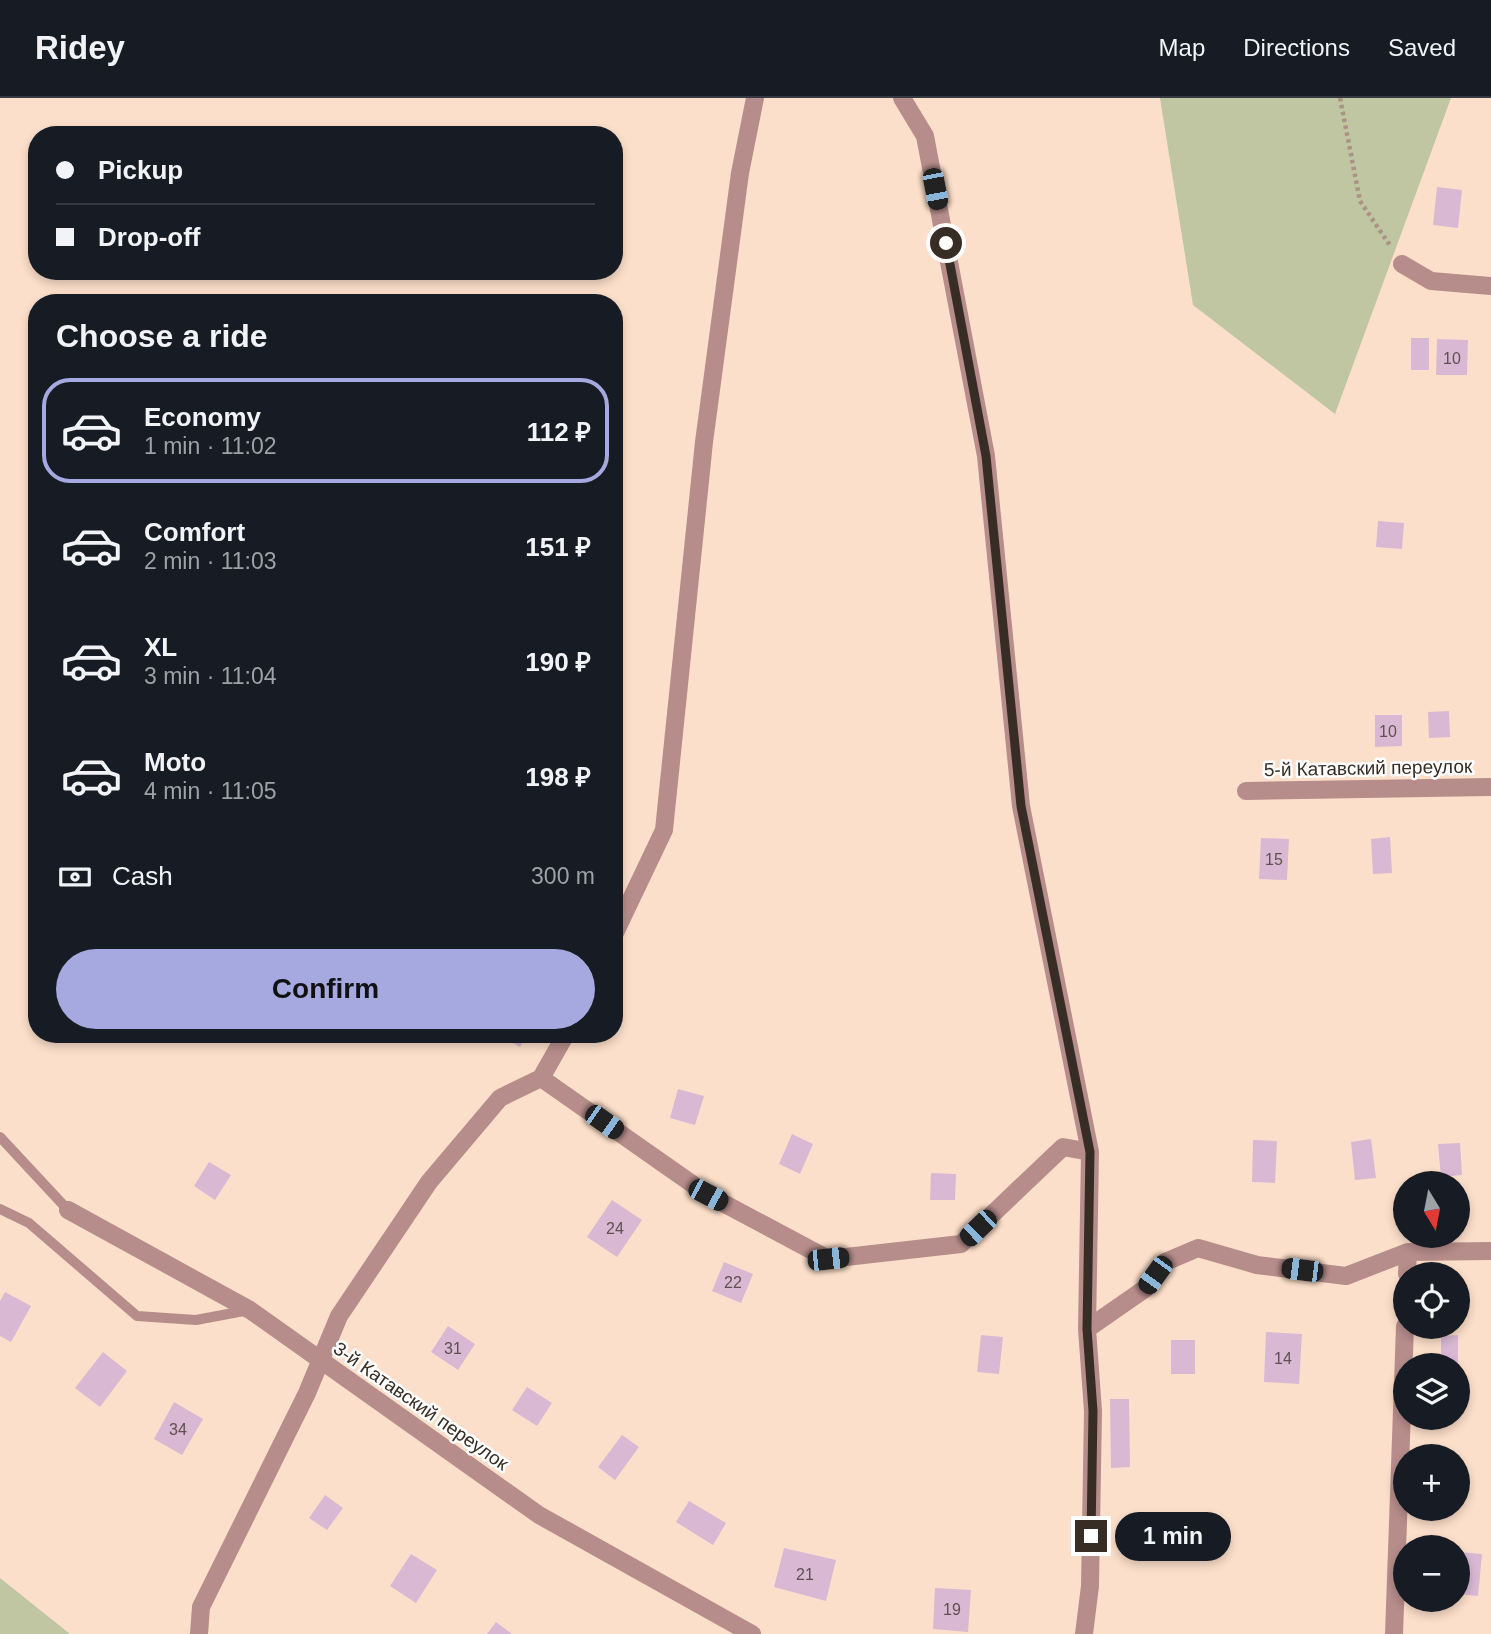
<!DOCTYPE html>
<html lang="en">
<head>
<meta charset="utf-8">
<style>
  :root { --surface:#171b24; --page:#20242c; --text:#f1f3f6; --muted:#9ea1a6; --line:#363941; --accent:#a5a9df }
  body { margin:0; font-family:Helvetica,sans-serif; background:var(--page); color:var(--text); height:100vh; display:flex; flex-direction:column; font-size:26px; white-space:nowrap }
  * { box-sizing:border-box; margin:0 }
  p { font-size:23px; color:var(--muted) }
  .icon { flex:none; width:38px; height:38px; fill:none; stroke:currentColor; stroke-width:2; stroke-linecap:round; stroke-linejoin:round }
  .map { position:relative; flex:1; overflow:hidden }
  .side { position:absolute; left:28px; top:196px; width:595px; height:749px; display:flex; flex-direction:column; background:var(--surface); border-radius:28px; box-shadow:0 4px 10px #0003 }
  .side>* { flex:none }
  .top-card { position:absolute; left:28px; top:28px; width:595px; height:154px; border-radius:28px; box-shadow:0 4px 10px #0003; display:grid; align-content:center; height:154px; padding:0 28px; background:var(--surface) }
  .needle { width:46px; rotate:170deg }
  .tools { position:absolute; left:1393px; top:1073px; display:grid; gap:14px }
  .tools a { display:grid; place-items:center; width:77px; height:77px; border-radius:50%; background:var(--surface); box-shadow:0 4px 10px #0003; font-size:35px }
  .end { position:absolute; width:32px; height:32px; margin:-16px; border:9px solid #382d24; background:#fff; box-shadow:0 0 0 4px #fff }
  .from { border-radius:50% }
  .bubble { position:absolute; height:49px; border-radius:24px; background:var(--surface); box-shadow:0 4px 10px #0003; font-size:23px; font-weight:600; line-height:49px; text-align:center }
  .car { position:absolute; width:21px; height:42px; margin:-21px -10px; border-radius:9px; box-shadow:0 0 5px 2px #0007; background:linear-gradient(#222 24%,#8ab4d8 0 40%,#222 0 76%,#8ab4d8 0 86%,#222 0) }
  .top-card b { display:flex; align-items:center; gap:24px; height:66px; font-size:26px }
  .top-card b+b { border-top:2px solid var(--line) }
  .top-card i { width:18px; height:18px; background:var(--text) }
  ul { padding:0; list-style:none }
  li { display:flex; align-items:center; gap:21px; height:105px; margin:0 14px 10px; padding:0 14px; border:4px solid transparent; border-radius:28px }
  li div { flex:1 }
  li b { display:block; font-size:26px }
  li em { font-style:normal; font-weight:600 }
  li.selected { border-color:var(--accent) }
  li>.icon { width:63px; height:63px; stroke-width:1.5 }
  h2 { padding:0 28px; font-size:32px; line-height:84px }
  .pay { display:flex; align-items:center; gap:18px; height:77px; padding:0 28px; font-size:26px }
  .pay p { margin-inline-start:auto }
  .primary-button { display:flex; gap:14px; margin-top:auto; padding:14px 28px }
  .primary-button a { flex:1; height:80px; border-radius:42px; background:var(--accent); color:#111; font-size:28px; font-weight:600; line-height:80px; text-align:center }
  header { display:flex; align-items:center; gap:42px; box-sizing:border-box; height:98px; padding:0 35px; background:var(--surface); border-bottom:2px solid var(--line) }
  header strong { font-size:33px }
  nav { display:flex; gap:38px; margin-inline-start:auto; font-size:24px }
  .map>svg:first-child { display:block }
</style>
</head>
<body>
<header>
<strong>Ridey</strong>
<nav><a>Map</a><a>Directions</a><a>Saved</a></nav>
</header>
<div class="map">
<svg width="1491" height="1536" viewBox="0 0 1491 1536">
  <rect width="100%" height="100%" fill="#fcdfca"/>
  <path fill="#bfc6a1" d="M1160 0H1451L1335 316 1193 207Z
    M0 1480 70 1536H0Z"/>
  <path fill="#d9b8d4" d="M1437 89 1462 92 1458 130 1433 127Z
    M1411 240H1429V272H1411Z
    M1437 241 1468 242 1467 277H1436Z
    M1378 423 1404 425 1402 451 1376 449Z
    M1449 613 1450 639 1429 640 1428 614Z
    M1375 617H1402V648L1375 649Z
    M1390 739 1392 775 1373 776 1371 741Z
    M1261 740 1289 741 1287 782 1259 781Z
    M498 936H527L520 949Z
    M678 991 704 998 695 1027 670 1020Z
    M792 1036 813 1046 800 1076 779 1066Z
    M1371 1041 1376 1080 1355 1082 1351 1044Z
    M1253 1042 1277 1043 1275 1085 1252 1084Z
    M1460 1045 1462 1077 1441 1079 1438 1046Z
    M209 1064 231 1077 215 1102 194 1088Z
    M931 1075 956 1076 955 1102H930Z
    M612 1102 642 1122 617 1159 587 1139Z
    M724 1164 753 1176 741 1205 712 1193Z
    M5 1194 31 1208 11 1244 0 1238V1203Z
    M448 1228 475 1246 458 1272 431 1254Z
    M1266 1234 1302 1236 1299 1286 1264 1284Z
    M981 1237 1003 1239 999 1276 977 1274Z
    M1458 1237V1267H1441V1238Z
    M1171 1242H1195V1276H1171Z
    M103 1254 127 1273 100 1309 75 1290Z
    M527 1289 552 1305 537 1328 512 1312Z
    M1110 1301H1129L1130 1369 1111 1370Z
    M174 1304 203 1321 182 1357 154 1341Z
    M622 1337 639 1349 615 1382 598 1369Z
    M325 1397 343 1410 327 1432 309 1420Z
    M689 1403 726 1425 713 1447 676 1424Z
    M784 1450 836 1462 826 1503 774 1489Z
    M1458 1454 1482 1456 1478 1498 1458 1496Z
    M411 1456 437 1472 416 1505 390 1488Z
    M935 1490 971 1492 968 1534 933 1531Z
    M496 1524 512 1536H487Z"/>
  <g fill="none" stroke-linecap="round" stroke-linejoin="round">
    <path stroke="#a99484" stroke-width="4.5" stroke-dasharray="3.5 3.5" stroke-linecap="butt" d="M1340 0 1360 103 1391 149"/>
    <path stroke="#b68d8b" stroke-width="10" d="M0 1039 68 1112
      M0 1111 29 1125 137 1218 196 1222 249 1212"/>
    <path stroke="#b68d8b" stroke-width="18" d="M902 0 925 38 986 358 1021 708 1090 1054 1087 1231 1093 1313 1090 1488 1084 1536
      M1402 166 1431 183 1491 188
      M1246 693 1491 689
      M614 837 664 732 704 344 740 75 755 0
      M541 980 708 1097 828 1161 961 1146 1063 1049 1090 1054
      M68 1112 250 1212 539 1417 752 1536
      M1407 1176 1408 1154
      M1087 1231 1146 1190 1165 1164 1198 1150 1257 1167 1346 1178 1408 1154 1491 1153
      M199 1536 201 1509 307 1295 339 1218 429 1084 500 1000 541 980 566 936
      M1394 1536 1405 1228"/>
  </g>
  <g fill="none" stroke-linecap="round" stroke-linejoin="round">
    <path stroke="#382d24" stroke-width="9" d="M946 145 986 358 1021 708 1090 1054 1087 1231 1093 1313 1091 1438"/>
  </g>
  <g text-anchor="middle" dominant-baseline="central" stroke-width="5" stroke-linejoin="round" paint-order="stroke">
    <g font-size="16" fill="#605050">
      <text x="1452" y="260">10</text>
      <text x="1388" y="633">10</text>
      <text x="1274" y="761">15</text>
      <text x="615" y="1130">24</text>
      <text x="733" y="1184">22</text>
      <text x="453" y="1250">31</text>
      <text x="1283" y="1260">14</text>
      <text x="178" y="1331">34</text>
      <text x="805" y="1476">21</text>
      <text x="952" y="1511">19</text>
    </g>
    <g font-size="19" fill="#382d24" stroke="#fff">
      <text transform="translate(1368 670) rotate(-1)">5-й Катавский переулок</text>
      <text transform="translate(421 1308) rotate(35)">3-й Катавский переулок</text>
    </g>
  </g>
</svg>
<div class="tools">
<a><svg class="needle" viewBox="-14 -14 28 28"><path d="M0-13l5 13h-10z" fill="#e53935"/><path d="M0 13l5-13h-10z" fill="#9ea1a6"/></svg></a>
<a><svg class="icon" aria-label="locate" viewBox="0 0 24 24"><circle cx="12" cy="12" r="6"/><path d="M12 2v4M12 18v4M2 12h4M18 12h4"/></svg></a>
<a><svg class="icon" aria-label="layers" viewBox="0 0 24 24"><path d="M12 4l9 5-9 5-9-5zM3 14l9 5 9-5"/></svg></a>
<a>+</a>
<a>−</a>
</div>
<i class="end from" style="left:946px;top:145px"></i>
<i class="end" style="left:1091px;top:1438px"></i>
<div class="bubble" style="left:1115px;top:1414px;width:116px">1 min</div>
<i class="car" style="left:935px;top:91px;rotate:169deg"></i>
<i class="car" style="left:604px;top:1024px;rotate:125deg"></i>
<i class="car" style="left:708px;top:1097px;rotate:118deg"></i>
<i class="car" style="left:978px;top:1130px;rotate:226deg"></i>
<i class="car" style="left:828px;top:1161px;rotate:84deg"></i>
<i class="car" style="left:1302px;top:1172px;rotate:277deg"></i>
<i class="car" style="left:1155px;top:1177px;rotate:216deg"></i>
<div class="top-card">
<b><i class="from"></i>Pickup</b>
<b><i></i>Drop-off</b>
</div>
<section class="side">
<h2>Choose a ride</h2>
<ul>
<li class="selected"><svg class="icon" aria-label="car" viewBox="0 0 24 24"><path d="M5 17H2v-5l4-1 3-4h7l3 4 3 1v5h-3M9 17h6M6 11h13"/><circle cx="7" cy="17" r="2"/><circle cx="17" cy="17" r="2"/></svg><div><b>Economy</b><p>1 min · 11:02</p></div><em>112 ₽</em></li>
<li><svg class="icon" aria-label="car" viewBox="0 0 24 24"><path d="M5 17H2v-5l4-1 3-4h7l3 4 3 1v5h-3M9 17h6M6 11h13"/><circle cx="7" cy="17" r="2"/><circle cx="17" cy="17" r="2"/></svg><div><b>Comfort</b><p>2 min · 11:03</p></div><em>151 ₽</em></li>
<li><svg class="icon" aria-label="car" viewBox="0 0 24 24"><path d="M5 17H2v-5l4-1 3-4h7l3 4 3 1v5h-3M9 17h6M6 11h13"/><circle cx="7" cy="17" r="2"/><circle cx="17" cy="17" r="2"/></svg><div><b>XL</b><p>3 min · 11:04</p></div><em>190 ₽</em></li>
<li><svg class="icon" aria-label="car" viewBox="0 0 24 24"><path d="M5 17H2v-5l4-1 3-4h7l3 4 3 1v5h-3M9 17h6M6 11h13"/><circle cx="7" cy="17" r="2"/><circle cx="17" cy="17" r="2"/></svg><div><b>Moto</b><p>4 min · 11:05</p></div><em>198 ₽</em></li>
</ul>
<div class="pay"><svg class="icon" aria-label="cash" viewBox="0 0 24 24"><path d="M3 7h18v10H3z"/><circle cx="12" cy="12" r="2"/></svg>Cash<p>300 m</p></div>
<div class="primary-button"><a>Confirm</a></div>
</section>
</div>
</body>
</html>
